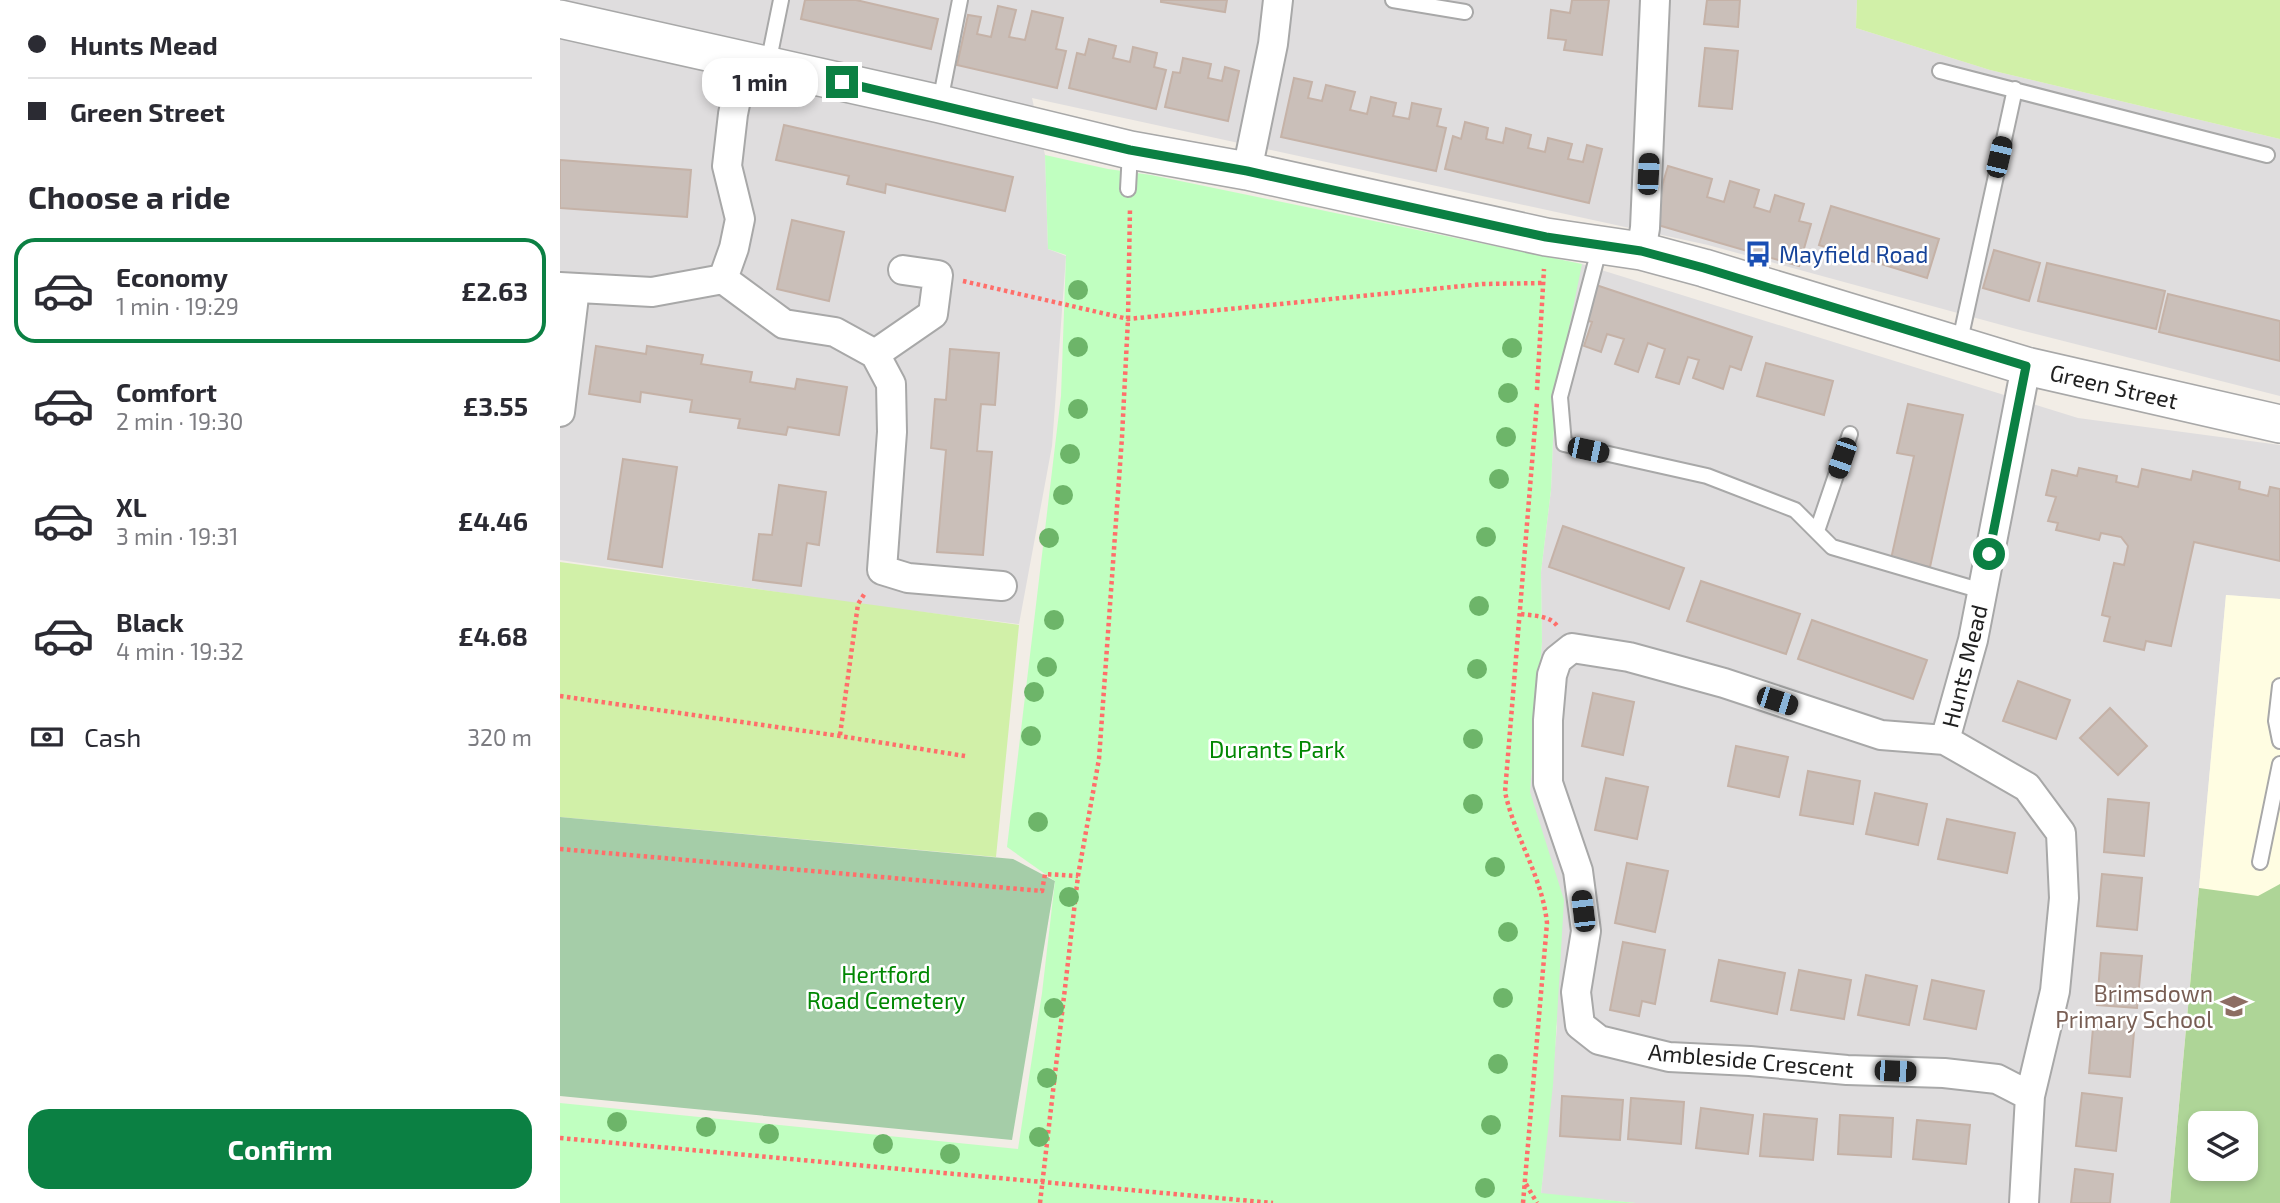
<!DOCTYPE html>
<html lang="en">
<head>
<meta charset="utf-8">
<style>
  :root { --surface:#fff; --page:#f2f2f3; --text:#2b2b33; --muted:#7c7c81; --line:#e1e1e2; --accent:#0b8043 }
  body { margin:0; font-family:"Exo 2",sans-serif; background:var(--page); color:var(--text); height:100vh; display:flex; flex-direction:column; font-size:26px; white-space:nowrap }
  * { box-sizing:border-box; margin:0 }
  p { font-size:23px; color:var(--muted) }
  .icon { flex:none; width:38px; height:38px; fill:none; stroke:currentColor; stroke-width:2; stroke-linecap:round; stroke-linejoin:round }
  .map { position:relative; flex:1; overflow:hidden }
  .drawer { display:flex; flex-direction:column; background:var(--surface); width:560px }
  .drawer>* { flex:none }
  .guide { display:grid; align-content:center; height:154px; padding:0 28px; background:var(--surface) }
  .buttons { position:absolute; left:1628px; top:1111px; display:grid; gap:14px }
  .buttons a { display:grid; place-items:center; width:70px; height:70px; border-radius:14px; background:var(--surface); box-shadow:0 4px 10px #0003; font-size:35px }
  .end { position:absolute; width:32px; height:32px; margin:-16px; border:9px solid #0b8043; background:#fff; box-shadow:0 0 0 4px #fff }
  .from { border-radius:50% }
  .bubble { position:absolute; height:49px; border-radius:21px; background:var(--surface); box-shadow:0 4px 10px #0003; font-size:23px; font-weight:700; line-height:49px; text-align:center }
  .car { position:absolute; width:21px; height:42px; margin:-21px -10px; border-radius:9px; box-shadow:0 0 5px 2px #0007; background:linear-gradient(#222 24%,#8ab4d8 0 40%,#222 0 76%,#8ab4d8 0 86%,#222 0) }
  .guide b { display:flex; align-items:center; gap:24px; height:66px; font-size:26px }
  .guide b+b { border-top:2px solid var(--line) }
  .guide i { width:18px; height:18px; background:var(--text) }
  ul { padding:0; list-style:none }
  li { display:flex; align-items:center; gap:21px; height:105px; margin:0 14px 10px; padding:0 14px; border:4px solid transparent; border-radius:21px }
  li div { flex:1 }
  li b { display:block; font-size:26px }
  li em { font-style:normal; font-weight:700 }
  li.current { border-color:var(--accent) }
  li>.icon { width:63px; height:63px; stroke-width:1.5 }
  h2 { padding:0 28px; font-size:32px; line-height:84px }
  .pay { display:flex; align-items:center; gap:18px; height:77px; padding:0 28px; font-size:26px }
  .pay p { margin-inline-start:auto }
  .action { display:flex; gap:14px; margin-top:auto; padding:14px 28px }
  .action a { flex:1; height:80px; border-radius:21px; background:var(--accent); color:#fff; font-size:28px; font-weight:700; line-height:80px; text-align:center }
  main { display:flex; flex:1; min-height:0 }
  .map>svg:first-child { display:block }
</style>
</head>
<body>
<main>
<section class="drawer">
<div class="guide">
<b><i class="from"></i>Hunts Mead</b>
<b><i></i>Green Street</b>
</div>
<h2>Choose a ride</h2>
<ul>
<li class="current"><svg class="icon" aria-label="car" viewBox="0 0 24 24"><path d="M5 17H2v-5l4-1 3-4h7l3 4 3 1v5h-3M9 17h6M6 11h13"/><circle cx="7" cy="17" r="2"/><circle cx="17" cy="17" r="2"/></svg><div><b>Economy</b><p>1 min · 19:29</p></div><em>£2.63</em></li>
<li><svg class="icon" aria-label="car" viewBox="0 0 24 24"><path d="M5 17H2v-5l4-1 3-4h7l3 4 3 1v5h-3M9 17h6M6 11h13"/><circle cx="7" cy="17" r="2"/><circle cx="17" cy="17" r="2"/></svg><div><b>Comfort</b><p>2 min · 19:30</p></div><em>£3.55</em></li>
<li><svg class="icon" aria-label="car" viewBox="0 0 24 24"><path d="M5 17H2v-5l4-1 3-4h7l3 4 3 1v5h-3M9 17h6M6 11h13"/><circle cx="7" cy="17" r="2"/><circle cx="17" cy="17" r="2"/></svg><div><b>XL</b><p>3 min · 19:31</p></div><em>£4.46</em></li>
<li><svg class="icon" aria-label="car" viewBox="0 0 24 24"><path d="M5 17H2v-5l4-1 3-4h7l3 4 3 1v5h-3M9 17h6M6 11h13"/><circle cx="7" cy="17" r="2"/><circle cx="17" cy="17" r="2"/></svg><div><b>Black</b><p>4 min · 19:32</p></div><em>£4.68</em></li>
</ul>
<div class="pay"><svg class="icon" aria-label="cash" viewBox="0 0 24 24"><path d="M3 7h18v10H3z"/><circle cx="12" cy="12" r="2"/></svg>Cash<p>320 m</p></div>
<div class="action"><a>Confirm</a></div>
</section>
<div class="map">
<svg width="1720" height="1203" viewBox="0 0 1720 1203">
  <rect width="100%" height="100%" fill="#f2ede6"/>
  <path fill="#dfddde" d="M0 0H1297L1296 28 1430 70 1720 139V396L1460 330 1148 245 472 98 485 155 488 249 506 256 492 446 459 624 298 604 0 560Z
    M1022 264 1518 418 1720 445V599L1666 595 1610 1203H1076L981 1194 997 1027 970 792 982 642 981 572 991 490 993 440 1004 323Z"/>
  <path fill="#fffde2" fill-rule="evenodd" d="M1666 595 1720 599V1203H1610ZM1640 1124H1685V1169H1640Z"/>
  <path fill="#d1f0a8" d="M1297 0H1720V139L1430 70 1296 28Z
    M0 562 459 625 436 857 0 817Z"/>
  <path fill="#aed597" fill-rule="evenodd" d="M1720 884V1203H1610L1639 888 1698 896ZM1640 1124H1685V1169H1640Z"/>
  <path fill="#a5cda8" d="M0 817 453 859 495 881 452 1140 0 1096Z"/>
  <path fill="#c0ffc0" d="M485 155 548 169 591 175 1022 264 999 377 993 440 991 490 981 572 982 642 970 792 1004 900 993 1085 981 1193 1076 1203H0V1103L458 1149 482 993 495 881 447 847 501 396 506 255 488 249Z"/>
  <path fill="#cabfb9" stroke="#c5b2a7" stroke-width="2" d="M245 0H296L378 19 371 49 241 19Z
    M601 0H667L665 12 601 2Z
    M1012 0H1049L1042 55 1004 50 1006 40 988 38 991 10 1010 13Z
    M1147 0H1180L1178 27 1144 24Z
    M438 6 456 10 449 37 465 40 472 11 503 18 496 49 506 51 497 88 397 65 408 15 421 17 417 34 431 37Z
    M529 39 556 46 553 58 570 62 573 47 597 53 594 67 606 70 596 109 509 88 517 53 525 55Z
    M1145 48 1178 51 1172 109 1139 106Z
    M623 58 651 64 648 78 662 81 665 67 679 71 668 121 605 107 613 72 620 73Z
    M734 78 752 82 748 98 762 101 766 85 795 92 790 110 807 114 811 97 836 103 833 116 849 119 852 103 881 109 877 126 886 128 876 171 721 137Z
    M905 122 928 128 926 139 943 143 946 128 971 135 968 148 985 152 988 138 1012 144 1008 159 1023 162 1027 145 1042 149 1029 203 885 169 893 136 901 139Z
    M224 125 453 177 445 211 326 184 325 193 287 184 289 176 216 160Z
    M0 160 131 170 127 217 0 208Z
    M1108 166 1152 179 1147 197 1164 202 1170 181 1199 190 1194 207 1210 212 1215 195 1244 204 1239 221 1251 224 1239 266 1091 223Z
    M1271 206 1379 239 1367 278 1259 245Z
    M232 220 284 232 269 301 217 289Z
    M1434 250 1480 263 1469 301 1423 288Z
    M1487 263 1605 291 1596 329 1478 301Z
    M1036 285 1192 337 1181 370 1170 366 1163 389 1133 378 1139 360 1128 357 1119 384 1096 377 1105 349 1088 343 1078 372 1055 364 1064 339 1047 334 1041 352 1024 346 1032 322 1025 320Z
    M1608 294 1720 321V361L1599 332Z
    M36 346 86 354 87 346 143 355 141 364 192 372 190 382 235 389 237 379 287 387 279 435 228 427 226 435 178 428 180 419 130 412 132 400 81 392 80 402 29 394Z
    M390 349 439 353 435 405 421 404 417 451 432 452 423 555 377 552 386 450 371 448 375 399 386 400Z
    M1206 363 1273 381 1264 415 1197 396Z
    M1348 404 1403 415 1370 567 1331 559 1354 456 1337 453Z
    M63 459 117 467 102 567 48 559Z
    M1519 468 1557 476 1556 482 1578 487 1582 469 1631 480 1633 471 1680 482 1679 489 1708 496 1710 487 1720 489V561L1634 542 1611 646 1586 641 1584 650 1544 641 1550 617 1542 615 1554 563 1564 565 1568 546 1561 537 1541 533 1539 540 1496 530 1498 523 1488 521 1496 497 1486 495 1492 470 1517 476Z
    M219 485 266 492 259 545 247 543 241 586 193 580 199 534 212 535Z
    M1003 526 1124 568 1109 609 989 567Z
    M1141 581 1240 614 1226 654 1127 621Z
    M1252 620 1367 660 1353 699 1238 659Z
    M1458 681 1510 700 1496 739 1443 721Z
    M1033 693 1074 702 1063 755 1022 746Z
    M1550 708 1587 746 1558 775 1520 738Z
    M1176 746 1228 757 1219 797 1168 786Z
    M1248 771 1300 781 1293 824 1240 815Z
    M1046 778 1088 787 1077 839 1035 830Z
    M1315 793 1367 804 1358 845 1306 834Z
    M1548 799 1589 803 1584 856 1544 852Z
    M1387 819 1455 833 1447 873 1378 859Z
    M1067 863 1108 871 1095 932 1055 923Z
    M1542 874 1582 878 1577 930 1537 926Z
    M1063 942 1105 950 1095 1004 1082 1001 1079 1016 1050 1010Z
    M1541 953 1582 956 1577 1008 1537 1005Z
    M1159 960 1225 973 1217 1014 1151 1001Z
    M1239 970 1291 980 1284 1019 1231 1010Z
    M1306 975 1357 986 1349 1025 1298 1015Z
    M1372 980 1424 991 1416 1029 1364 1019Z
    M1534 1017 1575 1021 1570 1077 1529 1073Z
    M1522 1093 1562 1098 1556 1151 1516 1146Z
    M1002 1096 1063 1100 1060 1140 1000 1136Z
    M1071 1098 1124 1102 1121 1144 1068 1139Z
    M1141 1108 1193 1115 1188 1154 1136 1148Z
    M1204 1114 1257 1119 1253 1160 1200 1156Z
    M1280 1115 1333 1118 1331 1157 1278 1154Z
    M1357 1120 1410 1125 1406 1164 1353 1159Z
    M1515 1169 1553 1174 1550 1203H1511Z"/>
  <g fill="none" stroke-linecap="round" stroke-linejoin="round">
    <g stroke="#a8a8a8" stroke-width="18">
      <path id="service" d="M833 0 905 12
        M208 64 221 0
        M1380 71 1707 155
        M380 102 400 0
        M568 189 570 152
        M1040 246 1000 397 1004 444 1147 476 1235 510 1272 547 1422 591
        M1399 345 1455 89
        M1257 531 1290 434
        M1720 686 1716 721 1720 741
        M1700 862 1720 764"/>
    </g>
    <g stroke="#a8a8a8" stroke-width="32">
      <path id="minor" d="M687 171 713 44 718 0
        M1081 251 1085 228 1095 0
        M163 279 224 324 275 332 315 354 331 384 332 432 322 570 348 578 442 586
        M0 287 92 292 163 279 174 248 180 219 167 166 173 114 184 60
        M315 354 373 314 378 275 343 270
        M0 412 15 288
        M1385 740 1321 735 1164 683 1069 657 1012 648 997 660 992 675 988 720V783L1018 871 1026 931 1016 992 1020 1025 1039 1040 1109 1057 1190 1061 1287 1070 1384 1073 1437 1079 1470 1096
        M1464 1203 1470 1096 1495 991 1504 898 1501 833 1467 787 1385 740 1413 640 1466 366"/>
    </g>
    <g stroke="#a8a8a8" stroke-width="40">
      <path id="tertiary" d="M0 19 380 104 570 150 687 171 986 237 1081 251 1144 268 1466 366 1720 424"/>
    </g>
    <path stroke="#ff6e6a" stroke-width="4.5" stroke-dasharray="3.5 3.5" stroke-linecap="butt" d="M403 281 568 319 923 284 984 283
      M977 390 984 269
      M961 614C974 616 990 615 998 627
      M0 696 280 736 405 756
      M280 735 298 604 305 593
      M0 849 482 891 485 874 518 876
      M0 1138 713 1203
      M966 1184 977 1203
      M480 1203 518 876 539 759 562 437 568 319 570 208
      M963 1203 987 923C982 876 955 838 945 792L977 402"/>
    <use href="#service" stroke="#fff" stroke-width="14"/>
    <use href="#minor" stroke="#fff" stroke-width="28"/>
    <use href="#tertiary" stroke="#fff" stroke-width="37"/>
  </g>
  <g fill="#6db569">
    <circle cx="518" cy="290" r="10"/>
    <circle cx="518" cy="347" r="10"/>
    <circle cx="952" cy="348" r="10"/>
    <circle cx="948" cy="393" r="10"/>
    <circle cx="518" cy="409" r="10"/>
    <circle cx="946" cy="437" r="10"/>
    <circle cx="510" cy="454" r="10"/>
    <circle cx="939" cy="479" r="10"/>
    <circle cx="503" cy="495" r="10"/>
    <circle cx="926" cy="537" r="10"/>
    <circle cx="489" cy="538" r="10"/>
    <circle cx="919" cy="606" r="10"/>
    <circle cx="494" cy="620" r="10"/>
    <circle cx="487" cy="667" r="10"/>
    <circle cx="917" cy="669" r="10"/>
    <circle cx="474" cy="692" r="10"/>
    <circle cx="471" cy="736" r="10"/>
    <circle cx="913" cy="739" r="10"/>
    <circle cx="913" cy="804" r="10"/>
    <circle cx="478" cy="822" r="10"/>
    <circle cx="935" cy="867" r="10"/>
    <circle cx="509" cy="897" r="10"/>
    <circle cx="948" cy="932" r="10"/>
    <circle cx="943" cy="998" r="10"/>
    <circle cx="494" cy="1008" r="10"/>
    <circle cx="938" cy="1064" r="10"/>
    <circle cx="487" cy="1078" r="10"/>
    <circle cx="57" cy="1122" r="10"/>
    <circle cx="931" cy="1125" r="10"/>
    <circle cx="146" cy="1127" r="10"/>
    <circle cx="209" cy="1134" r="10"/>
    <circle cx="479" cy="1137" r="10"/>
    <circle cx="323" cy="1144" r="10"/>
    <circle cx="390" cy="1154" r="10"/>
    <circle cx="925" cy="1188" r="10"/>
  </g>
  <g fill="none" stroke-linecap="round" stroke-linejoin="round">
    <path stroke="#0b8043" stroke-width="9" d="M282 82 570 150 687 171 986 237 1081 251 1144 268 1466 366 1429 554"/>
  </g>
  <defs>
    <g id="bus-bare" transform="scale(2.1)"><path d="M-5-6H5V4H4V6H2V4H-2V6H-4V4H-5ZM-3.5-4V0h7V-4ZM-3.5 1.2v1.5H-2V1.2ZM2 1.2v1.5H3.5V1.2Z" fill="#1a4fb4" stroke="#fff" stroke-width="2.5" paint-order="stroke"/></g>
    <g id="school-bare" transform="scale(2.1)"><path d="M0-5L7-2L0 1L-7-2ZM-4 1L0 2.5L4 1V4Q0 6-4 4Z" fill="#8d6e63" stroke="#fff" stroke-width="2.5" paint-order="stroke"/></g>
  </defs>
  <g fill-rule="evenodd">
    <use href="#bus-bare" x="1198" y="254"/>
    <use href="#school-bare" x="1674" y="1006"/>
  </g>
  <g text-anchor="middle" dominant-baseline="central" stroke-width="5" stroke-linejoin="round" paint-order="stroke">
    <g font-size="23" fill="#164399" stroke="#fff" text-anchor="start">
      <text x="1219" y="254">Mayfield Road</text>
    </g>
    <g font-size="23" fill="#212121" stroke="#fff">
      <text transform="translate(1554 386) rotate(13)">Green Street</text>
      <text transform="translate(1404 666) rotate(-76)">Hunts Mead</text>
      <text transform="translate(1191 1060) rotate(5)">Ambleside Crescent</text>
    </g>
    <g font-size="23" fill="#018702" stroke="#fff">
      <text x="717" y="749">Durants Park</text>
      <text x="326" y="974">Hertford<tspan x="326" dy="26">Road Cemetery</tspan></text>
    </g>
    <g font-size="23" fill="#785e54" stroke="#fff" text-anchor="end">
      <text x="1653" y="993">Brimsdown<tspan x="1653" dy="26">Primary School</tspan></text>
    </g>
  </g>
</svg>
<div class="buttons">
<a><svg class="icon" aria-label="layers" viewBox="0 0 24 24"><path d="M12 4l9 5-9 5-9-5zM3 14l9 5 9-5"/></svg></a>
</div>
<i class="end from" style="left:1429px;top:554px"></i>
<i class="end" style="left:282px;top:82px"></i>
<div class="bubble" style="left:142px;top:58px;width:116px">1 min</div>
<i class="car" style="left:1439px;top:157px;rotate:13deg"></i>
<i class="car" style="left:1088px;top:174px;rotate:3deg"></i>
<i class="car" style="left:1028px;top:450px;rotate:102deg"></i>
<i class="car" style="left:1282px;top:458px;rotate:199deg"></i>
<i class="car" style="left:1217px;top:701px;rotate:108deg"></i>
<i class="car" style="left:1023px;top:911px;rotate:353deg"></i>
<i class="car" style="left:1335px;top:1071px;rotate:92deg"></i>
</div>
</main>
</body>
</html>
